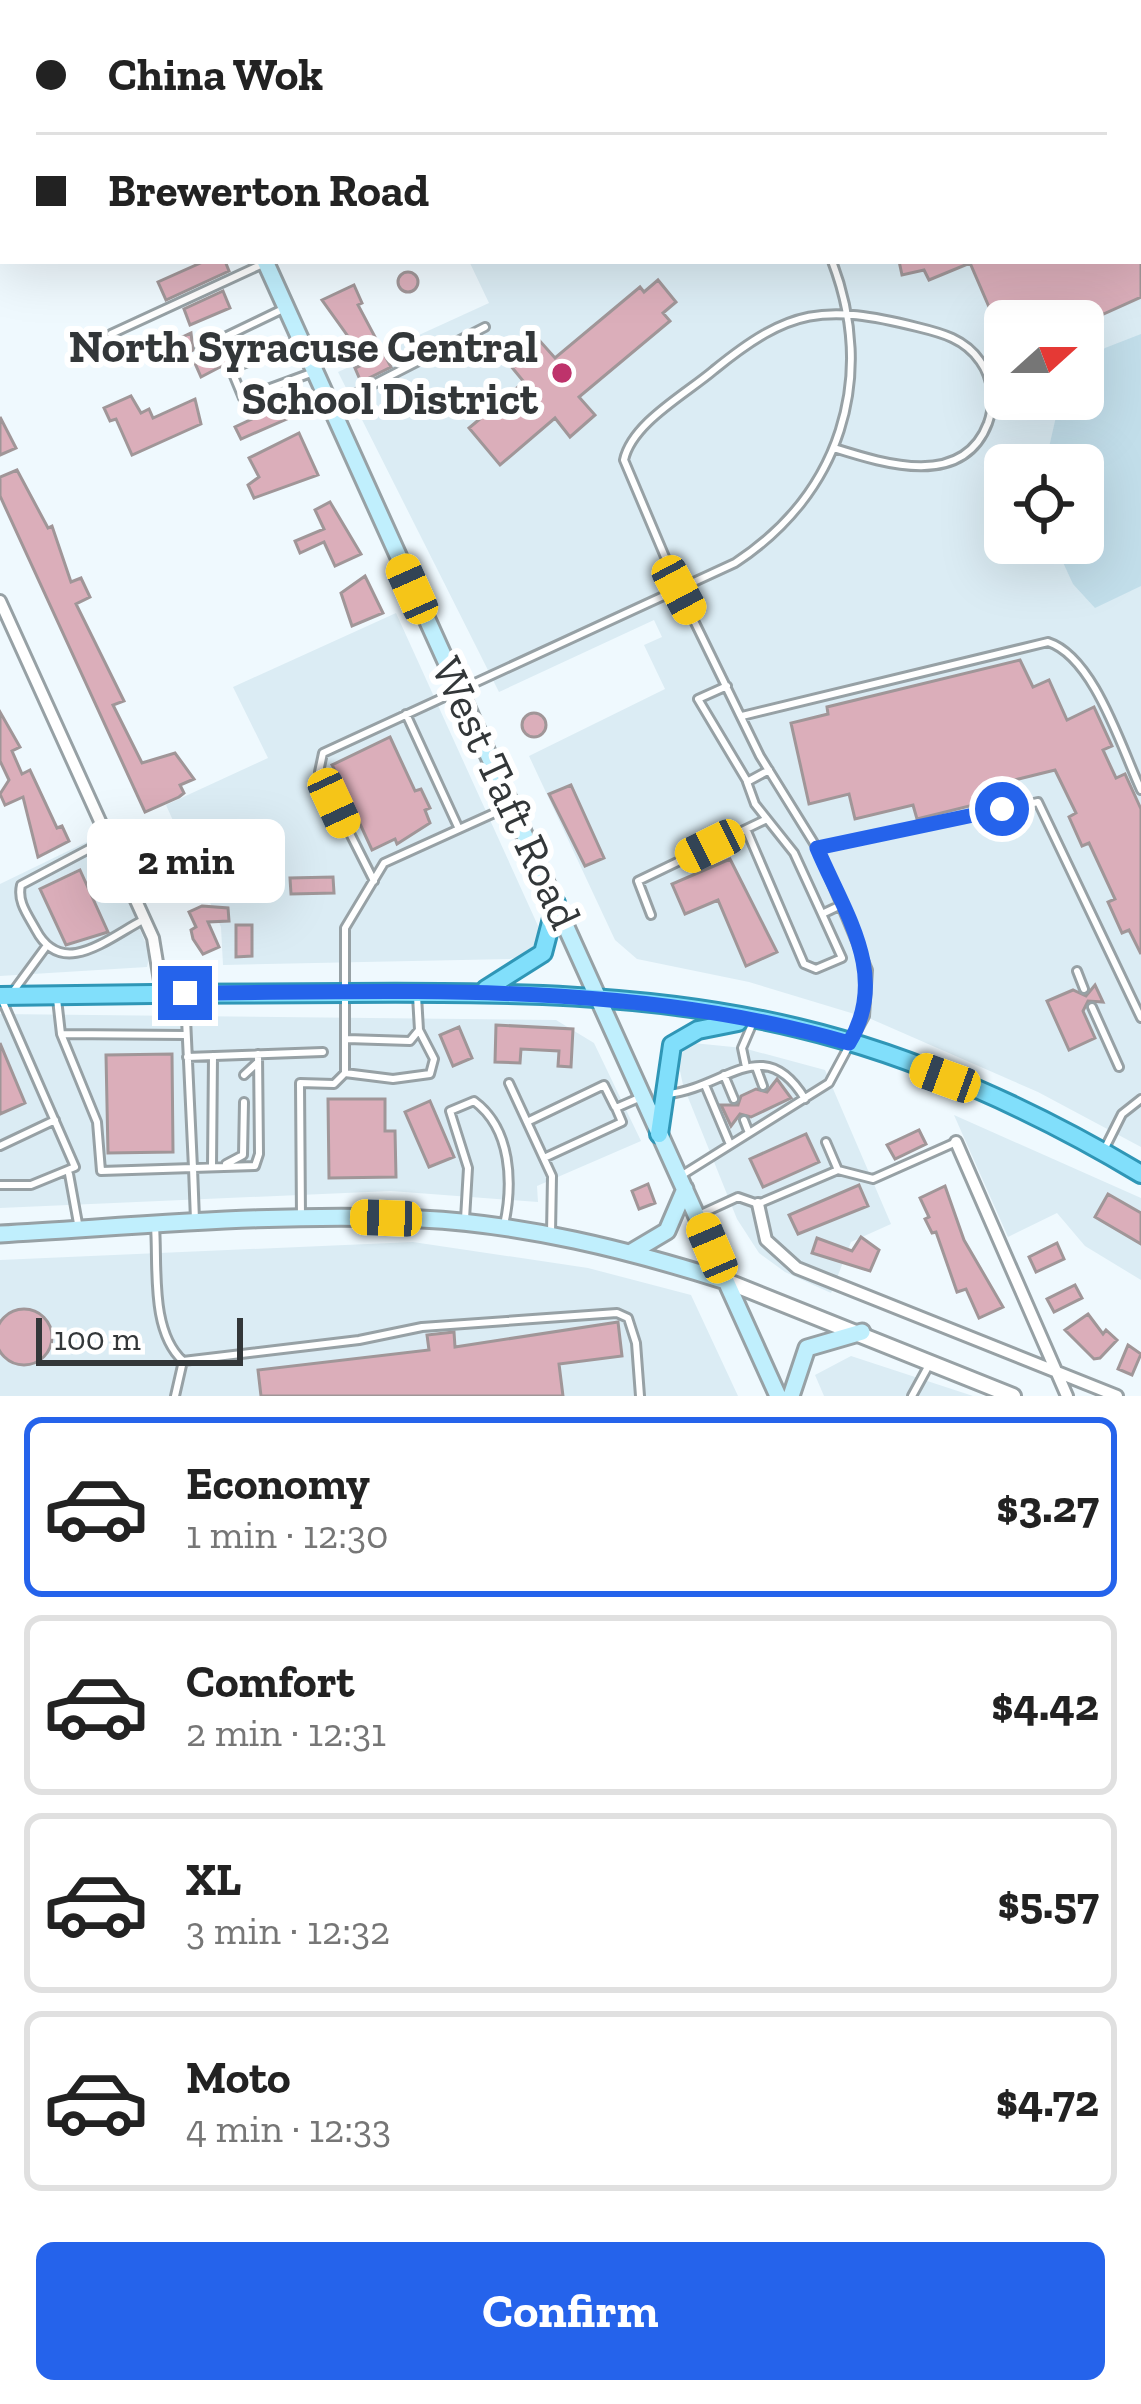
<!DOCTYPE html>
<html lang="en">
<head>
<meta charset="utf-8">
<style>
  :root { --surface:#fff; --page:#f2f2f2; --text:#222; --muted:#767676; --line:#e0e0e0; --accent:#2563eb }
  body { margin:0; font-family:"Zilla Slab",serif; background:var(--page); color:var(--text); height:100vh; display:flex; flex-direction:column; font-size:45px; white-space:nowrap }
  * { box-sizing:border-box; margin:0 }
  p { font-size:39px; color:var(--muted) }
  .icon { flex:none; width:66px; height:66px; fill:none; stroke:currentColor; stroke-width:2; stroke-linecap:round; stroke-linejoin:round }
  .map { position:relative; height:1396px; overflow:hidden }
  .sheet { display:flex; flex-direction:column; background:var(--surface); flex:1 }
  .sheet>* { flex:none }
  .guide { position:absolute; left:0px; top:0px; width:1143px; height:264px; box-shadow:0 12px 48px #0002; display:grid; align-content:center; height:264px; padding:0 36px; background:var(--surface) }
  .needle { width:78px; rotate:69deg }
  .buttons { position:absolute; left:984px; top:300px; display:grid; gap:24px }
  .buttons a { display:grid; place-items:center; width:120px; height:120px; border-radius:18px; background:var(--surface); box-shadow:0 12px 48px #0002; font-size:60px }
  .scale { position:absolute; left:36px; bottom:30px; width:207px; box-sizing:border-box; padding-left:12px; border:6px solid #333739; border-top:0; font-size:33px; line-height:42px; white-space:nowrap; color:#333739; -webkit-text-stroke:9px #fff; paint-order:stroke }
  .end { position:absolute; width:54px; height:54px; margin:-27px; border:15px solid #2563eb; background:#fff; box-shadow:0 0 0 6px #fff }
  .from { border-radius:50% }
  .bubble { position:absolute; height:84px; border-radius:18px; background:var(--surface); box-shadow:0 12px 48px #0002; font-size:39px; font-weight:700; line-height:84px; text-align:center }
  .car { position:absolute; width:36px; height:72px; margin:-36px -18px; border-radius:15px; box-shadow:0 0 9px 3px #0007; background:linear-gradient(#f5c518 24%,#345 0 40%,#f5c518 0 76%,#345 0 86%,#f5c518 0) }
  .guide b { display:flex; align-items:center; gap:42px; height:114px; font-size:45px }
  .guide b+b { border-top:3px solid var(--line) }
  .guide i { width:30px; height:30px; background:var(--text) }
  ul { padding:21px 0 0; list-style:none }
  li { display:flex; align-items:center; gap:36px; height:180px; margin:0 24px 18px; padding:0 12px; border:6px solid var(--line); border-radius:18px }
  li div { flex:1 }
  li b { display:block; font-size:45px }
  li em { font-style:normal; font-weight:700 }
  li.on { border-color:var(--accent) }
  li>.icon { width:108px; height:108px; stroke-width:1.5 }
  .cta { display:flex; gap:24px; margin-top:auto; padding:24px 36px }
  .cta a { flex:1; height:138px; border-radius:18px; background:var(--accent); color:#fff; font-size:48px; font-weight:700; line-height:138px; text-align:center }
  .map>svg:first-child { display:block }
</style>
</head>
<body>
<div class="map">
<svg width="1141" height="1396" viewBox="0 0 1141 1396">
  <rect width="100%" height="100%" fill="#eff9fe"/>
  <path fill="#dbecf4" fill-rule="evenodd" d="M974 0H1141V1147L1038 1092 871 1019 749 982 637 959 615 940 529 756 665 689 644 645 662 637 654 620 499 692 338 372 489 303 469 261H1140V3H967ZM1005 321H1083V399H1005ZM1005 465H1083V543H1005Z
    M396 613 539 928 536 942 526 955 510 959 223 965 221 927 166 805 268 758 233 687Z
    M101 835 150 954 147 967 0 976V884Z
    M0 1014 556 1020 594 1043 641 1141 537 1186 538 1202 391 1191 0 1208Z
    M693 1043 743 1048 825 1070 891 1224 851 1242 831 1293 785 1272 759 1253 737 1219 683 1085 677 1057Z
    M954 1115 1141 1198V1280L1085 1246 1057 1213 1008 1237Z
    M413 1242 588 1268 691 1295 738 1396H0V1260Z
    M851 1356 973 1396H824L815 1375Z"/>
  <path fill="#c2deea" d="M1141 334V586L1095 608 1073 584 1054 543H1083V465H1045L1060 399H1083V366L1105 348Z"/>
  <path fill="#dbaeba" stroke="#a09698" stroke-width="3" d="M205 261H225L229 271 166 300 158 282Z
    M899 261H1141V297L1088 321H1005V344L970 263 929 280 924 270 902 275Z
    M398 282a10 10 0 1 1 20 0a10 10 0 1 1-20 0Z
    M658 280 676 302 663 313 670 321 579 397 595 415 570 437 555 418 500 465 469 428 524 382 510 365 539 340 555 358 640 287 644 292Z
    M354 285 362 303 358 305 391 367 361 382 355 368 362 365 352 342 322 300Z
    M223 291 230 308 190 325 184 309Z
    M191 333 193 350 170 361 163 346Z
    M232 347 237 358 201 377 194 361Z
    M286 392 296 415 241 439 235 427 254 418 251 411 258 407 256 403Z
    M131 396 141 413 149 409 153 418 195 399 201 424 132 455 116 419 110 421 104 408Z
    M0 417 16 448 0 455Z
    M299 433 318 475 254 498 248 485 259 477 249 458Z
    M17 470 48 528 52 526 71 582 81 578 90 597 76 604 124 701 113 705 142 763 175 753 194 779 180 785 184 793 179 797 145 812 0 496V477Z
    M330 502 361 554 335 566 324 542 300 553 295 541 324 529 315 510Z
    M365 576 383 613 352 626 341 593Z
    M1020 660 1033 687 1049 680 1067 720 1094 707 1112 746 1103 750 1116 778 1125 774 1141 809V954L1129 930 1122 933 1108 902 1115 899 1089 843 1082 846 1069 817 1076 813 1055 770 994 785 998 799 917 819 913 805 855 819 849 794 809 804 791 723 828 714 827 707Z
    M0 712 20 747 12 751 22 774 30 770 57 828 62 826 69 841 38 857 23 797 5 805 0 794 9 780 0 761Z
    M522 725a12 12 0 1 1 24 0a12 12 0 1 1-24 0Z
    M390 737 415 791 421 789 430 808 425 810 430 823 397 844 395 839 372 850 344 789 337 792 330 777 337 774 332 765Z
    M571 785 604 858 585 866 549 794Z
    M730 859 777 952 746 966 718 900 685 914 672 884Z
    M80 870 108 932 66 945 40 889Z
    M333 877 334 893 291 894 290 878Z
    M202 906 228 908 229 921 208 922 219 947 203 954 193 939 191 930 196 927 189 912Z
    M236 925H252V956L236 957Z
    M1095 985 1103 1002 1088 1001 1083 1011 1095 1038 1069 1050 1047 1001 1073 990 1086 996Z
    M496 1025 573 1029 571 1067 558 1066 559 1051 521 1049 520 1063 495 1062Z
    M459 1027 472 1058 453 1066 440 1035Z
    M0 1043 25 1103 0 1114Z
    M172 1054 173 1152 108 1153 106 1055Z
    M777 1079 791 1098 751 1117 740 1114 731 1126 721 1105H738L741 1096 756 1089 767 1092Z
    M328 1099H385V1131H395L396 1177 329 1178Z
    M430 1101 454 1157 429 1167 405 1112Z
    M919 1130 926 1144 895 1159 887 1145Z
    M806 1134 819 1162 763 1187 750 1159Z
    M648 1184 655 1203 639 1209 632 1191Z
    M859 1185 868 1206 798 1234 789 1215Z
    M945 1186 964 1240 1003 1307 979 1318 966 1289 957 1292 936 1232 932 1233 925 1219 929 1217 920 1198Z
    M1108 1194 1141 1213V1244L1095 1217Z
    M861 1237 879 1250 870 1271 812 1253 817 1238 852 1251Z
    M1057 1243 1064 1259 1036 1272 1029 1257Z
    M1075 1285 1082 1298 1054 1312 1047 1299Z
    M-4 1337a28 28 0 1 1 56 0a28 28 0 1 1-56 0Z
    M1088 1314 1103 1334 1106 1330 1117 1340 1100 1358 1094 1359 1065 1330Z
    M618 1322 622 1356 559 1364 563 1396H261L258 1370 429 1350 427 1335 454 1332 455 1347Z
    M1128 1345 1141 1354 1132 1375 1118 1369Z"/>
  <g fill="none" stroke-linecap="round" stroke-linejoin="round">
    <g stroke="#97a1a5" stroke-width="12">
      <path id="service" d="M67 0 69 3
        M111 0 112 3
        M94 3 102 0
        M1007 3 1014 0
        M0 37 3 36
        M111 334 265 263
        M300 340 231 369 243 398 311 373
        M200 349 283 309
        M333 405 485 327
        M727 686 698 699 747 781
        M742 716 1048 642C1094 657 1121 747 1141 790
        M769 770 747 782 755 804 794 853 822 914 841 905
        M459 829 510 806
        M746 829 804 964 816 969 842 958 822 914
        M106 840 21 885C17 902 28 915 36 930 62 979 107 939 143 920
        M817 848 1038 802 1141 1018
        M374 881 319 772 323 753 735 563C840 494 877 379 832 261
        M651 915 638 881 767 819
        M1077 971 1084 989
        M12 993 45 948
        M185 997 193 1168 255 1166 259 1154 258 1054
        M57 999 61 1034 97 1122 101 1171 193 1168 195 1220
        M1092 1007 1119 1067
        M61 1034 186 1035
        M347 1039 410 1041 419 1030
        M187 1057 323 1052
        M746 1067 742 1048 754 1020
        M756 1067 763 1086
        M345 1073 393 1079 430 1074 434 1059 419 1030 417 996
        M244 1075 258 1062
        M724 1075 734 1099
        M509 1083 552 1176 551 1233
        M705 1085 729 1142
        M668 1094C725 1088 764 1031 805 1099
        M744 1120 749 1133
        M527 1122 604 1085 615 1107
        M826 1142 838 1170
        M0 1146 55 1120
        M1105 1148 1122 1114 1141 1099
        M544 1158 622 1122 616 1108 639 1098
        M226 1164 243 1155 244 1102
        M212 1166 213 1056
        M69 1174 79 1229
        M679 1177 829 1083 865 1016 868 970 817 848 760 756 679 590 624 460C632 423 686 394 714 370 790 308 824 304 917 327 942 333 965 339 980 361 993 379 995 403 988 423 963 489 885 464 834 448
        M0 1185H31L75 1167 2 1000
        M701 1214 738 1197 758 1204 838 1170 873 1179 954 1143
        M301 1218 300 1083 334 1084 345 1073V928L384 863 459 829 406 714
        M465 1219 468 1168 450 1111 474 1101C512 1129 513 1184 504 1225
        M155 1226C158 1267 150 1331 183 1361L359 1340 422 1327 617 1313 628 1318 636 1343 640 1396
        M175 1396 183 1361
        M912 1396 929 1365"/>
    </g>
    <g stroke="#97a1a5" stroke-width="16">
      <path id="minor" d="M754 3 760 0
        M0 601 153 938 162 993
        M956 1142 1067 1396
        M758 1204 766 1240 797 1268 1117 1396"/>
    </g>
    <g stroke="#97a1a5" stroke-width="20">
      <path id="tertiary" d="M726 1281 1013 1396"/>
    </g>
    <g stroke="#97a1a5" stroke-width="21">
      <path id="secondary" d="M146 0 147 3
        M265 261 778 1396
        M0 1234C140 1226 281 1212 421 1219 524 1224 628 1250 726 1281
        M630 1253 667 1231 685 1189
        M791 1396 807 1348 862 1332"/>
    </g>
    <g stroke="#2f96b6" stroke-width="22">
      <path id="primary" d="M486 989 543 953 556 903
        M0 996C115 994 231 993 346 993 498 992 650 992 798 1028 916 1056 1038 1112 1141 1174
        M659 1134 672 1045 698 1030 738 1022"/>
    </g>
    <use href="#service" stroke="#fff" stroke-width="6"/>
    <use href="#minor" stroke="#fff" stroke-width="10"/>
    <use href="#tertiary" stroke="#fff" stroke-width="14"/>
    <use href="#secondary" stroke="#c0effd" stroke-width="15"/>
    <use href="#primary" stroke="#81dffb" stroke-width="16"/>
  </g>
  <g fill="none" stroke-linecap="round" stroke-linejoin="round">
    <path stroke="#2563eb" stroke-width="15" d="M185 993C407 992 633 980 849 1043 890 975 845 914 817 848L1002 809"/>
  </g>
  <circle fill="#be336b" stroke="#fff" stroke-width="4.5" cx="562" cy="373" r="12"/>
  <g text-anchor="middle" dominant-baseline="central" stroke-width="12" stroke-linejoin="round" paint-order="stroke">
    <g font-size="45" font-weight="bold" fill="#333739" stroke="#fff" text-anchor="end">
      <text x="538" y="347">North Syracuse Central<tspan x="538" dy="52">School District</tspan></text>
    </g>
    <g font-size="45" fill="#333739" stroke="#fff">
      <text transform="translate(506 793) rotate(65)">West Taft Road</text>
    </g>
  </g>
</svg>
<div class="buttons">
<a><svg class="needle" viewBox="-14 -14 28 28"><path d="M0-13l5 13h-10z" fill="#e53935"/><path d="M0 13l5-13h-10z" fill="#767676"/></svg></a>
<a><svg class="icon" aria-label="locate" viewBox="0 0 24 24"><circle cx="12" cy="12" r="6"/><path d="M12 2v4M12 18v4M2 12h4M18 12h4"/></svg></a>
</div>
<div class="scale">100 m</div>
<i class="end from" style="left:1002px;top:809px"></i>
<i class="end" style="left:185px;top:993px"></i>
<div class="bubble" style="left:87px;top:819px;width:198px">2 min</div>
<i class="car" style="left:412px;top:589px;rotate:336deg"></i>
<i class="car" style="left:679px;top:590px;rotate:152deg"></i>
<i class="car" style="left:334px;top:803px;rotate:155deg"></i>
<i class="car" style="left:710px;top:846px;rotate:244deg"></i>
<i class="car" style="left:945px;top:1078px;rotate:290deg"></i>
<i class="car" style="left:386px;top:1218px;rotate:272deg"></i>
<i class="car" style="left:712px;top:1248px;rotate:337deg"></i>
<div class="guide">
<b><i class="from"></i>China Wok</b>
<b><i></i>Brewerton Road</b>
</div>
</div>
<section class="sheet">
<ul>
<li class="on"><svg class="icon" aria-label="car" viewBox="0 0 24 24"><path d="M5 17H2v-5l4-1 3-4h7l3 4 3 1v5h-3M9 17h6M6 11h13"/><circle cx="7" cy="17" r="2"/><circle cx="17" cy="17" r="2"/></svg><div><b>Economy</b><p>1 min · 12:30</p></div><em>$3.27</em></li>
<li><svg class="icon" aria-label="car" viewBox="0 0 24 24"><path d="M5 17H2v-5l4-1 3-4h7l3 4 3 1v5h-3M9 17h6M6 11h13"/><circle cx="7" cy="17" r="2"/><circle cx="17" cy="17" r="2"/></svg><div><b>Comfort</b><p>2 min · 12:31</p></div><em>$4.42</em></li>
<li><svg class="icon" aria-label="car" viewBox="0 0 24 24"><path d="M5 17H2v-5l4-1 3-4h7l3 4 3 1v5h-3M9 17h6M6 11h13"/><circle cx="7" cy="17" r="2"/><circle cx="17" cy="17" r="2"/></svg><div><b>XL</b><p>3 min · 12:32</p></div><em>$5.57</em></li>
<li><svg class="icon" aria-label="car" viewBox="0 0 24 24"><path d="M5 17H2v-5l4-1 3-4h7l3 4 3 1v5h-3M9 17h6M6 11h13"/><circle cx="7" cy="17" r="2"/><circle cx="17" cy="17" r="2"/></svg><div><b>Moto</b><p>4 min · 12:33</p></div><em>$4.72</em></li>
</ul>
<div class="cta"><a>Confirm</a></div>
</section>
</body>
</html>
